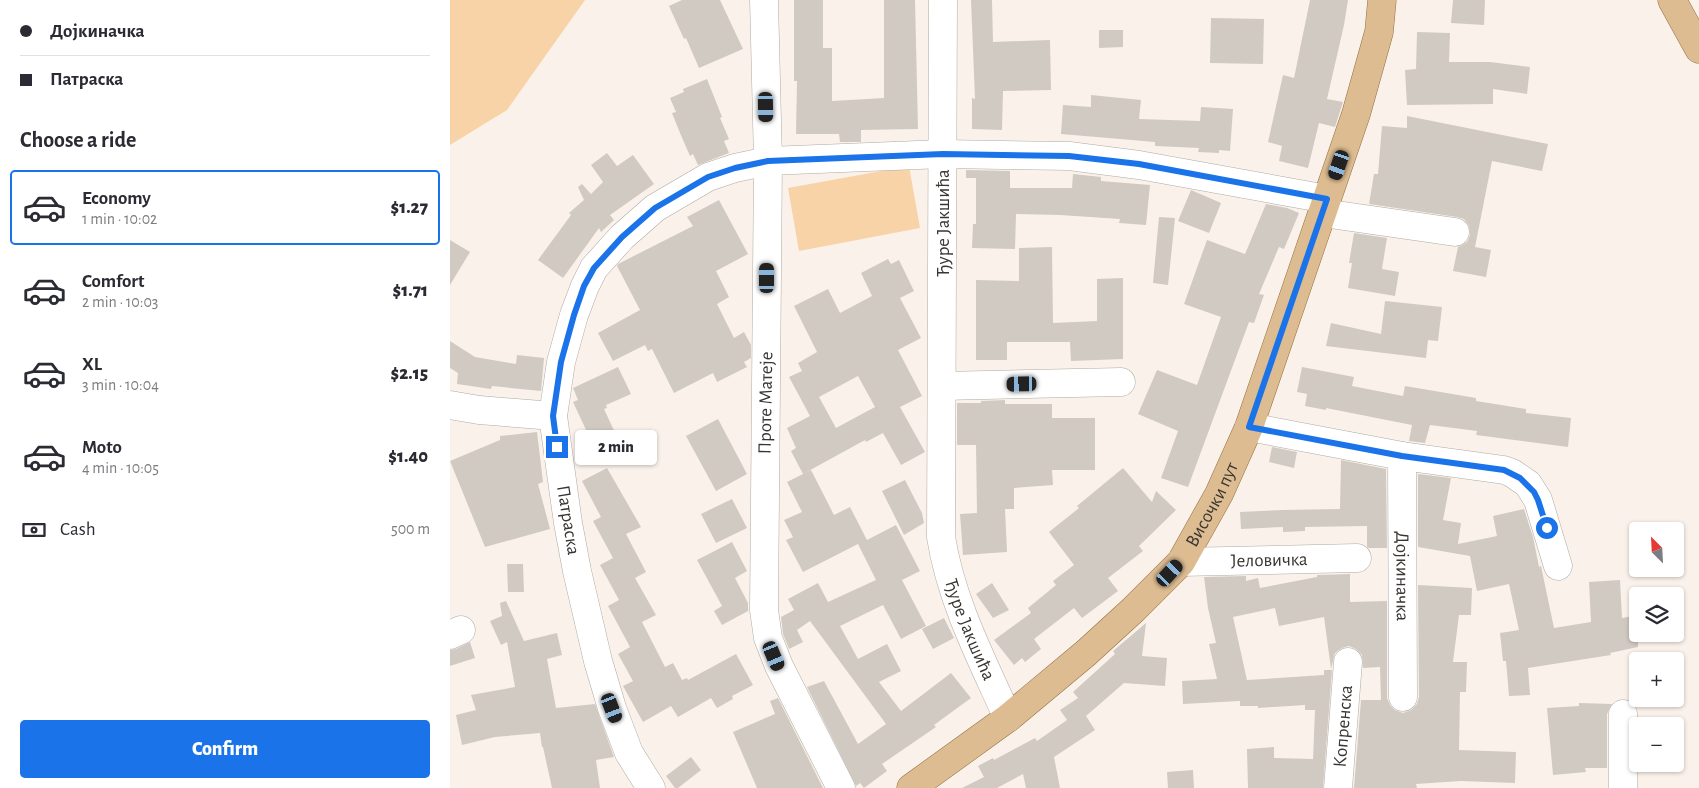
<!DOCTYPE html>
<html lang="en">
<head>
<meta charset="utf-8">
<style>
  :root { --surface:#fff; --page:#f2f2f3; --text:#2b2b33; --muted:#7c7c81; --line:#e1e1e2; --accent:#1a73e8 }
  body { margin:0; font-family:"Alegreya Sans",sans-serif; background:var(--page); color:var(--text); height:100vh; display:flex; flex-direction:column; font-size:19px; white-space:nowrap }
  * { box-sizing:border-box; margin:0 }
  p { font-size:16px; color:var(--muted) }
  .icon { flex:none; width:28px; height:28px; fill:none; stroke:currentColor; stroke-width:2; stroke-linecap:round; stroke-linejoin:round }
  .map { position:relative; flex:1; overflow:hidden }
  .panel { display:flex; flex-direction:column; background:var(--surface); width:450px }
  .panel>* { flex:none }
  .guide { display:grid; align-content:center; height:110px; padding:0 20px; background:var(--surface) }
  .needle { width:32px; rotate:336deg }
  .fabs { position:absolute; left:1179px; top:522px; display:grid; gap:10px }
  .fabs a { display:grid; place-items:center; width:55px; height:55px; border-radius:5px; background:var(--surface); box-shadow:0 1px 4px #0004; font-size:25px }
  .end { position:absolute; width:22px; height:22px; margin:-11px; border:6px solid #1a73e8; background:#fff; box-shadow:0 0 0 2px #fff }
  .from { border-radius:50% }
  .bubble { position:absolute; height:35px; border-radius:5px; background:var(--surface); box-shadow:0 1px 4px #0004; font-size:16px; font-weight:800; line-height:35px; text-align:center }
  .car { position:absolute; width:15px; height:30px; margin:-15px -8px; border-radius:6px; box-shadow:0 0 4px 1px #0007; background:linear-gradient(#222 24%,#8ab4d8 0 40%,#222 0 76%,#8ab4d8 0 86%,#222 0) }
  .guide b { display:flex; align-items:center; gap:18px; height:48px; font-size:19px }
  .guide b+b { border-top:1px solid var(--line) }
  .guide i { width:12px; height:12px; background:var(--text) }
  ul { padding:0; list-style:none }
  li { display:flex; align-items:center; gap:15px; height:75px; margin:0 10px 8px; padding:0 10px; border:2px solid transparent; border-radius:5px }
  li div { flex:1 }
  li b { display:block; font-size:19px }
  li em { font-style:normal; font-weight:800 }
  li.active { border-color:var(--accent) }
  li>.icon { width:45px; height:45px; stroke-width:1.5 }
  h2 { padding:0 20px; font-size:22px; line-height:60px }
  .pay { display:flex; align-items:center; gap:12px; height:55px; padding:0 20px; font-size:19px }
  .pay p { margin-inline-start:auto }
  .button { display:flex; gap:10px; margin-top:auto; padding:10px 20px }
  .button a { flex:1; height:58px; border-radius:5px; background:var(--accent); color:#fff; font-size:20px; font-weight:800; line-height:58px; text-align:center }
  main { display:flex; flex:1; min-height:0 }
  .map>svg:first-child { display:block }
</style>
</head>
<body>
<main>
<section class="panel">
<div class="guide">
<b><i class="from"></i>Дојкиначка</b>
<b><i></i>Патраска</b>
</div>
<h2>Choose a ride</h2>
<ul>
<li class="active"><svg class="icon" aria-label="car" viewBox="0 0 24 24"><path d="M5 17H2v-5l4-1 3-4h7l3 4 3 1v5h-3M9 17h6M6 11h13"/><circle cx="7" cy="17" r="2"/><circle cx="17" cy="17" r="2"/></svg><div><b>Economy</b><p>1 min · 10:02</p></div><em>$1.27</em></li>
<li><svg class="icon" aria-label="car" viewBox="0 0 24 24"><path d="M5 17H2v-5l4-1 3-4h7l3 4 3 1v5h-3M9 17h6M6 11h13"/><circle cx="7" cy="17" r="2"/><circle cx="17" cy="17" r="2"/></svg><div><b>Comfort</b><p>2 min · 10:03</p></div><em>$1.71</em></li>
<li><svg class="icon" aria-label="car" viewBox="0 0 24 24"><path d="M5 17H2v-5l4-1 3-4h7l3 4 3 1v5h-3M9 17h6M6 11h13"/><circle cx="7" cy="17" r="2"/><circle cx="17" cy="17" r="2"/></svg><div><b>XL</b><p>3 min · 10:04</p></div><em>$2.15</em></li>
<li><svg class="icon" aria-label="car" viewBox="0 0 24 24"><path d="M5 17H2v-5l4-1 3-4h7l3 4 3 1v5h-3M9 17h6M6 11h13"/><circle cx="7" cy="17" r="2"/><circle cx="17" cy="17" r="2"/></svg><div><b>Moto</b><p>4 min · 10:05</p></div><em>$1.40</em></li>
</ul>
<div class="pay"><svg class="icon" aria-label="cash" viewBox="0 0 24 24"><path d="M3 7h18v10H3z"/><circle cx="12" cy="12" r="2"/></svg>Cash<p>500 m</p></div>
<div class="button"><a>Confirm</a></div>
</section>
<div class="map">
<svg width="1249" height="788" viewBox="0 0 1249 788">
  <rect width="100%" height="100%" fill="#faf2ea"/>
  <path fill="#f7d3a7" d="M0 0H135L57 110 0 145Z
    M459 166 470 228 349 251 338 188Z"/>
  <path fill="#d1cac2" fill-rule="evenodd" d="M232 0H270L293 49 249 68 236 38 234 39 219 6Z
    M344 0H373V48H382V101L434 98V0H465L468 129 411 130V142H390L389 134H346L347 81H344Z
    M521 0H542L543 42 600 40 601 90 553 91 552 130 522 129V98L525 99Z
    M860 0H898L894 25 877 99 893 102 885 127 869 123 858 168 829 161 832 146 818 142 833 75 844 78Z
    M1003 0H1035L1034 25 1001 23Z
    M761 18 814 19 813 64 760 63Z
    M649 30H673V47L649 48Z
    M967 32 1000 33 999 62H1040L1080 67 1077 94 1043 89V104L957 105 955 70 966 69Z
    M257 79 272 117 270 118 279 139 274 141 279 153 248 165 243 154 240 156 230 133 222 113 226 112 220 98 234 92 233 89Z
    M641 95 691 100 689 119 750 121 751 107 783 109 780 151 769 150V153L748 152 749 148 705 146V142L611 134 613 105 641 107Z
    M957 116 1098 144 1092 171 1042 161 1025 247 1041 250 1036 277 1003 271 1008 247 1017 242 1020 235 1019 226 1014 219 1007 217 919 204 924 174H928L932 126 957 128Z
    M157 153 167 166 183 155 204 184 160 215 164 220 151 232 149 228 113 278 88 260 121 215 119 213 134 200 128 187 132 184 141 194 153 182 141 165Z
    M516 170 560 171V188H622L623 174 651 177V181L700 185 696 225 669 223 670 219 610 215 566 214 565 249 522 248 523 224H526V178H516Z
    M741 190 771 203 759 233 728 221Z
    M269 200 298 254 266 271 279 297 267 304 284 338 294 332 301 345V358L294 362 297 367 267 382 263 373 224 393 202 349 198 351 195 345 163 361 148 333 190 310 167 266 168 264 243 226 237 217Z
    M816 204 837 208 849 213 834 249 829 247 809 294 814 295 804 323 799 322 738 487 711 478 728 431 688 414 707 370 747 385 771 317 734 304 757 240 795 254Z
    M709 217 725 218 718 285 703 283Z
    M904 233 937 238 932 269 949 272 945 296 898 288 902 263H899Z
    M0 240 20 252 0 285Z
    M602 247 603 323 647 321V279L673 278V359L621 361 620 342H557V360H526V280L569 281V248Z
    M438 259 441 264 449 260 464 291 450 298 471 338 448 350 472 396 450 407 475 452 451 465 433 433 416 442 415 440 353 474 341 451 346 448 337 428 360 416 339 377 352 371 348 363 367 352 344 306 378 289 390 313 422 296 411 273ZM408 376 425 407 386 428 369 397Z
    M935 301 992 307 988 341 978 340 976 358 876 346 881 323 931 334Z
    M0 341 25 357 66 364 67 355 94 358 91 391 42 386 41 389 7 384 8 373 0 368Z
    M168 367 181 394 156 405 157 408 154 409 173 450 145 464 136 446 138 445 133 433 137 432 123 402 128 400 123 388Z
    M852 367 904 377 902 386 953 396 955 386 1026 398V401L1076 409V413L1121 418 1118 447 1026 435 1027 431 980 425 975 443 959 441 962 425 876 408V410L855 406 857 394 847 392Z
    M555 400V404H602V418H645V470H602L603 485 564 488V509H555L557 552 513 555 510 514 527 513 526 445H507V403H531V401Z
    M268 419 297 474 266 491 236 436Z
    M87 432 93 482 88 484 100 529 35 547 0 461 50 440V436Z
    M822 447 847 452 844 468 819 462Z
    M891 460 936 469 937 548H919L917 547V526L855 527V531L833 532V527L791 529 790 512 833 510 890 509Z
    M157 468 191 527 176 534 196 572 185 578 206 615 192 622 215 667 223 663 232 680 237 678 238 680 286 654 303 685 282 696 283 699 267 708 261 698 228 717 221 706 193 722 173 686 183 681 168 654 180 647 158 606 169 600 150 565 163 558 143 521 151 517 132 481Z
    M673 468 702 502 706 491 726 510 689 546 693 551 658 578 668 591 632 618 624 608 584 639 591 649 575 662 572 658 564 665 544 640 581 613 578 608 606 585 603 581 624 565 599 532 629 508 627 506Z
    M361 470 384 515 400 507 417 540 446 525 470 571 452 580 476 626 451 639 433 605 390 626 408 659 437 644 451 671 429 682 451 711 501 673 521 698 484 725 486 727 432 764 437 771 414 788 410 783 406 786 357 687 374 681 408 744 436 724 360 621 347 630 353 642 339 649 333 634 331 617 344 610 338 599 368 583 378 602 426 580 408 544 353 572 336 540 343 537 334 520 352 512 337 482Z
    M968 474 1001 478 993 520 1011 523 1008 544 1047 536 1043 516 1074 509 1083 537 1089 567 1091 566 1104 628 1141 622 1139 582 1170 580 1172 618 1188 615V647L1160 653 1161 655 1078 668 1080 695 1059 696 1056 661H1053L1050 633 1069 630 1059 584 1027 591 1020 556 968 547Z
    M455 480 472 513 474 523 454 535 432 491Z
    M282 499 297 528 266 543 251 514Z
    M282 542 297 571 285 578 298 603V611L272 625 264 611 272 606 247 560Z
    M57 564H73L74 592H58Z
    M900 574V602L937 601V698L940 705 945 710 953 713 961 710 967 704 969 697 968 585 1022 588 1021 615H1009L1003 662H1017L1016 692H1010L1009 750 1066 752 1065 783 1011 781 966 784 967 788H904L911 700H931L930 667 913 668 912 655 906 649 899 646 892 648 885 653 881 669 874 617 829 626 825 608 783 617 797 680 874 675V670H882L873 788H798L797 749 824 747V758L863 759 865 710H855V705L808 708V706H790V701L733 704 732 681 767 679 759 644 766 643 758 608 754 577 796 576V581L808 578 810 588 867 577V575Z
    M542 583 559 610 543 618 526 594Z
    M56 601 74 641 107 633 112 655 97 659 106 708 145 704 164 757 146 760 150 788H102L93 747H92L90 733 45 737 12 745 6 715 26 710 21 695 65 687 57 642 51 645 40 621 52 616 50 603Z
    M494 618 504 638 483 649 472 629Z
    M696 623 692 656 717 658 715 686 674 683 636 716 645 730 604 757 610 788H576L573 774 547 788H512L534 777 528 766 543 758 544 760 585 738 587 741 617 720 610 710 628 698 623 692 665 654 663 651Z
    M20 642 25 658 0 666V650L6 649Z
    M328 698 373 788H307L283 732 325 714 320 701Z
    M1129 703 1162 704 1157 714V768H1135L1136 772 1103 775 1097 708 1129 706Z
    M241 757 251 770 228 788H225L216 776Z
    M743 770 744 788H718L717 772Z"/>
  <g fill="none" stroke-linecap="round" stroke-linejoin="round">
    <g stroke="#b0aaa2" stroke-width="29">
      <g id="minor">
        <path d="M314 0 318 161 314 610 318 638 329 666 391 788"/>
        <path id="s1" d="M493 0 491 537C501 601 532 660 558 718"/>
        <path d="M873 213 1005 232"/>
        <path d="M492 386 671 382"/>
        <path d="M0 405 29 410 103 416"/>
        <path id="s2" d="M799 427 952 456 953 697"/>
        <path d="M952 456 1054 470 1062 473 1078 484 1088 500 1108 566"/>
        <path id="s3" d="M731 562 907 558"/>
        <path d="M0 635 11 630"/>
        <path d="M1173 714V788"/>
        <path d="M201 788 179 753 162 708 148 661 127 571 118 523 103 416 111 362 124 315 135 286 144 268 172 237 205 208 258 177 285 168 318 161 493 154 619 156 689 165 877 199"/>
        <path id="s4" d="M888 788 898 662"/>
      </g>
    </g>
    <g stroke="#947040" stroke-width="29">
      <g id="major">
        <path d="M1222 0 1249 49"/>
        <path id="s5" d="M461 788 558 718 636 653 683 610 731 562 769 494 799 427 906 114 929 32 932 0"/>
      </g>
    </g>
    <use href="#minor" stroke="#fff" stroke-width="28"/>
    <use href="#major" stroke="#ddbc91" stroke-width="28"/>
  </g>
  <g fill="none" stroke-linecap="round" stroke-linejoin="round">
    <path stroke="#1a73e8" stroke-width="6" d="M107 447 103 416 111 362 124 315 134 286 144 268 172 237 205 208 258 177 285 168 318 161 493 154 619 156 689 164 877 199 799 427 952 456 1054 470 1070 478 1084 492 1088 500 1097 528"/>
  </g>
  <g text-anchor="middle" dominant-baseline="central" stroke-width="4" stroke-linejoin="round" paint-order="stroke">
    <g font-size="19" fill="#383532" stroke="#fff">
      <text transform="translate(493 223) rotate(-90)">Ђуре Јакшића</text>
      <text transform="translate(316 403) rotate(-89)">Проте Матеје</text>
      <text stroke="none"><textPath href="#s5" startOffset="418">Височки пут</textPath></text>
      <text transform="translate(118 520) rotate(81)">Патраска</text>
      <text stroke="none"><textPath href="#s3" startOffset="88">Јеловичка</textPath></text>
      <text stroke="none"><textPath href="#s2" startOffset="276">Дојкиначка</textPath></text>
      <text stroke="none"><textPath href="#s1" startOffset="634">Ђуре Јакшића</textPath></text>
      <text stroke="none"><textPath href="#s4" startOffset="62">Копренска</textPath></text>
    </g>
  </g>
</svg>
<div class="fabs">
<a><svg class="needle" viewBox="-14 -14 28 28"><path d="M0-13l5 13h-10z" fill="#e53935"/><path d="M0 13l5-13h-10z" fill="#7c7c81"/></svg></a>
<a><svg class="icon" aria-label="layers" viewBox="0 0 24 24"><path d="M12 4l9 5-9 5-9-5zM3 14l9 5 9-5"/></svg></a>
<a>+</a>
<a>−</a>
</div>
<i class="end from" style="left:1097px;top:528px"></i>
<i class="end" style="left:107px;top:447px"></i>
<div class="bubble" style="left:125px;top:430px;width:82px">2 min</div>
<i class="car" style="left:316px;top:107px;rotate:179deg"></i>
<i class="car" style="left:889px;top:165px;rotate:199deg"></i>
<i class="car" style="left:317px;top:278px;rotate:0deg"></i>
<i class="car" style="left:572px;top:384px;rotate:269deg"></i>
<i class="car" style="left:720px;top:573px;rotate:43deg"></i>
<i class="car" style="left:324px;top:656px;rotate:157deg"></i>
<i class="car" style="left:162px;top:708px;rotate:159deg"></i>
</div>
</main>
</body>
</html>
